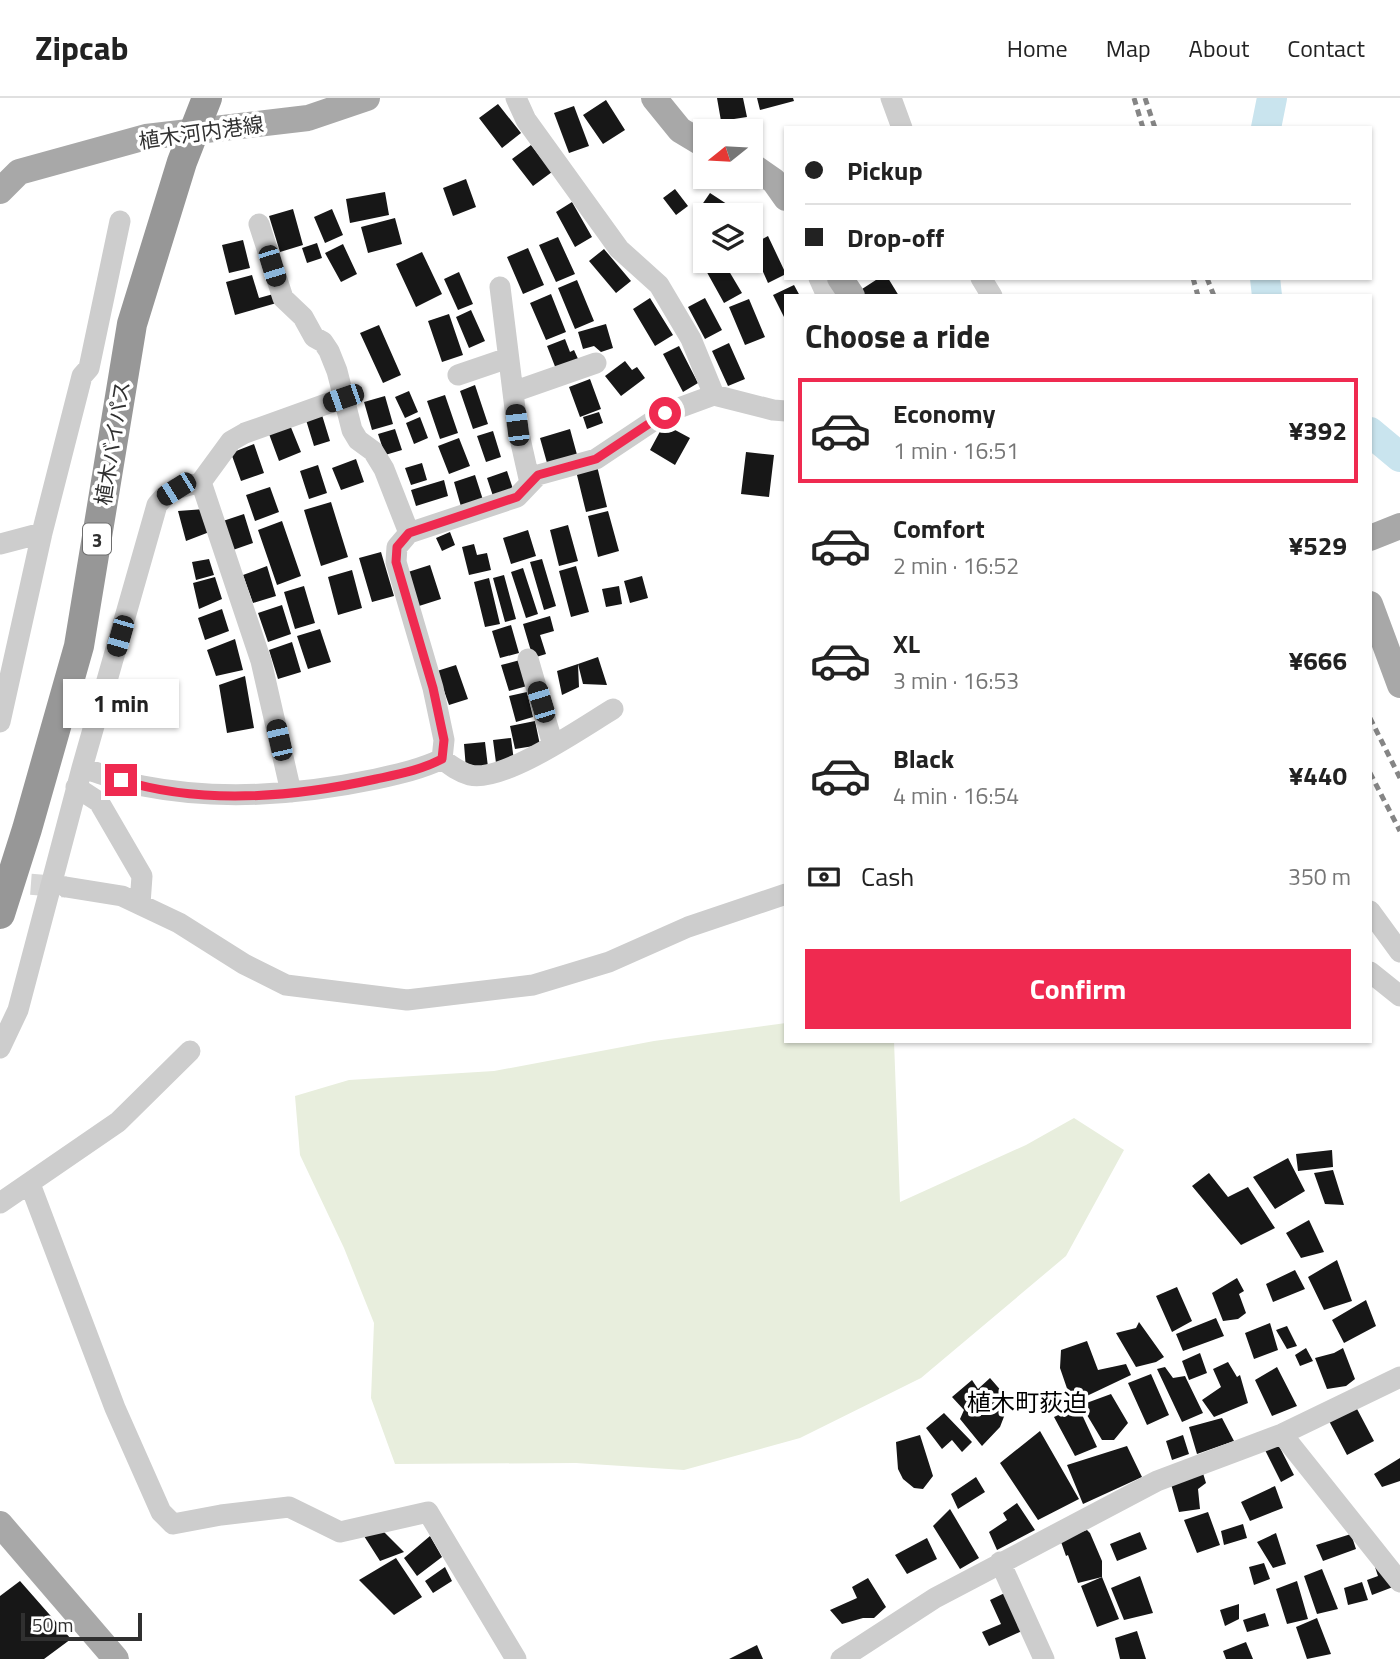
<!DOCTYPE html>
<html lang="en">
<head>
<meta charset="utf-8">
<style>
  :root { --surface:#fff; --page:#f6f6f6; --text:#222; --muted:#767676; --line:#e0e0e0; --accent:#ef2a50 }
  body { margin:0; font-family:"Titillium Web","Noto Sans JP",sans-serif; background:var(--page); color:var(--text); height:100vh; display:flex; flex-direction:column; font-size:26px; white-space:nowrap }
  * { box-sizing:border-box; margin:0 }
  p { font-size:23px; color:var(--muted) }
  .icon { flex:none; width:38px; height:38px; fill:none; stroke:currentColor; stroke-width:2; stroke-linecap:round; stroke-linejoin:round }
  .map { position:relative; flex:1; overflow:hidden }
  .details { position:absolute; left:784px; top:196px; width:588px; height:749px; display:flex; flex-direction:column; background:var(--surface); border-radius:0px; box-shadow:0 2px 5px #0004 }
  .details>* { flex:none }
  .banner { position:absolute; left:784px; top:28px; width:588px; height:154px; border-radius:0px; box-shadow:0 2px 5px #0004; display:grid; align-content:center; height:154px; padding:0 21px; background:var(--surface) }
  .needle { width:46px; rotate:252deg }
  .fabs { position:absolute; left:693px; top:21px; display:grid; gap:14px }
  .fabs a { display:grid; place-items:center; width:70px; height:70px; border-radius:0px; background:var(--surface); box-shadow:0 2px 5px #0004; font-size:35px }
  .scale { position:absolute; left:21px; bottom:18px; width:121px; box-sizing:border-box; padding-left:7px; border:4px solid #303030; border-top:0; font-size:19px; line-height:24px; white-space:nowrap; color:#303030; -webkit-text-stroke:5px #fff; paint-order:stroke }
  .end { position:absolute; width:32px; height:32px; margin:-16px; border:9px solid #ef2a50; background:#fff; box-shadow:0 0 0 4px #fff }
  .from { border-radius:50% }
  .bubble { position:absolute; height:49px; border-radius:0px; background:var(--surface); box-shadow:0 2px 5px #0004; font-size:23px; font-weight:700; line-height:49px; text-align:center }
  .car { position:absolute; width:21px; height:42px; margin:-21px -10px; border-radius:9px; box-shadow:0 0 5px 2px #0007; background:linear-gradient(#222 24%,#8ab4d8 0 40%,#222 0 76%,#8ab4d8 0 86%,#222 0) }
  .banner b { display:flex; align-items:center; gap:24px; height:66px; font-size:26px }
  .banner b+b { border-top:2px solid var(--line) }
  .banner i { width:18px; height:18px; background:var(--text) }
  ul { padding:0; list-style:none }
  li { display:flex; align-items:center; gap:21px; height:105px; margin:0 14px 10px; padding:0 7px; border:4px solid transparent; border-radius:0px }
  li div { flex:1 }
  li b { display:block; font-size:26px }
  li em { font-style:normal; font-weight:700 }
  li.active { border-color:var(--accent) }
  li>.icon { width:63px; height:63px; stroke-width:1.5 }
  h2 { padding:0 21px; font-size:32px; line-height:84px }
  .pay { display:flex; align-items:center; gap:18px; height:77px; padding:0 21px; font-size:26px }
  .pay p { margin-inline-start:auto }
  .cta { display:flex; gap:14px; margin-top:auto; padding:14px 21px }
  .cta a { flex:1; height:80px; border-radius:0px; background:var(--accent); color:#fff; font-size:28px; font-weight:700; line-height:80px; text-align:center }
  header { display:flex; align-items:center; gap:42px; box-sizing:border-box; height:98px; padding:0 35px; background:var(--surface); border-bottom:2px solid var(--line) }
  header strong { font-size:33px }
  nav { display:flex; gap:38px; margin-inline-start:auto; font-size:24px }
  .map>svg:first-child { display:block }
</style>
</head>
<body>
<header>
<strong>Zipcab</strong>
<nav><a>Home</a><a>Map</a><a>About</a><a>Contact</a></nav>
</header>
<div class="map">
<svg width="1400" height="1561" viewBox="0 0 1400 1561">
  <rect width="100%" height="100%" fill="#fff"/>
  <path fill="#e8eedd" d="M786 925V943H894L900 1104 1026 1047 1074 1020 1124 1052 1066 1158 921 1280 800 1340 684 1372 576 1365 395 1366 371 1300 374 1225 344 1150 300 1057 295 998 349 982 494 973 654 943Z"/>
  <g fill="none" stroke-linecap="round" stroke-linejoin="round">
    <path stroke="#c9e4ee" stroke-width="30" d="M1266 30 1272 0
      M1265 180 1267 198
      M1370 334 1400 359"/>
  </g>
  <path fill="#171717" d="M717 0H743L747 19 721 23Z
    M757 0H793L794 3 760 12Z
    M606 2 625 32 603 46 583 17Z
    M498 6 521 35 502 50 479 20Z
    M574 8 589 48 569 55 554 15Z
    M531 47 552 74 533 88 512 61Z
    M466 81 476 109 453 118 443 90Z
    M675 91 688 108 676 117 663 100Z
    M385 94 389 117 350 125 346 101Z
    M710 95 736 112 733 117H709L699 111Z
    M572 104 592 139 575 149 556 114Z
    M749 105 761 116 751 127V117H739Z
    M293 111 303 147 280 154 269 118Z
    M332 111 343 137 325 145 314 119Z
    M395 120 402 146 368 155 361 129Z
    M768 138 786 176 768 185 751 147Z
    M558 139 575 176 556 184 539 147Z
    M243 142 250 170 229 175 222 147Z
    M317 145 322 160 307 165 302 150Z
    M343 146 357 176 341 184 325 155Z
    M528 150 544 187 523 196 507 159Z
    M604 151 631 183 616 195 589 163Z
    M422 154 442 196 416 209 396 166Z
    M714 163H723L742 195 724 205 704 169Z
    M459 174 473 206 458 212 444 181Z
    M252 177 259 200 277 195 280 204 235 217 226 184Z
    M879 180H888L899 198H862L859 193Z
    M577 182 594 223 575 231 558 190Z
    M794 187 800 198H786V223L773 197Z
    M551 196 566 234 546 242 530 205Z
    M650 200 673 237 655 248 633 211Z
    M705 200 722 232 705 241 688 209Z
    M749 201 765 239 745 247 729 209Z
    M471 212 485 243 469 250 456 219Z
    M449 216 463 257 442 264 428 223Z
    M606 226 613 250 601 254 594 248 583 251 578 234Z
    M379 227 401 277 383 285 360 235Z
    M565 241 570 254 574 252 579 263 556 271 547 248Z
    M729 245 745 281 728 288 712 253Z
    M679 248 698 285 683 294 663 256Z
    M625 263 632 272 637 269 645 280 621 298 605 278Z
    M590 281 601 311 580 319 569 289Z
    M475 287 488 326 473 331 460 293Z
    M409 293 418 314 405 320 395 299Z
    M445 297 458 335 440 341 427 303Z
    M385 298 393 326 372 332 364 304Z
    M599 314 603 325 587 331 583 319Z
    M322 317 330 343 314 348 306 322Z
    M420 319 428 340 414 346 406 325Z
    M664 326 690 340 675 367 650 352Z
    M290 327 301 354 279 363 269 336Z
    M395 331 402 352 385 357 378 336Z
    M570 331 579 364 549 372 540 340Z
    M493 333 501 359 486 364 477 338Z
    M459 340 470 368 449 376 438 348Z
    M254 346 264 375 241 383 231 355Z
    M746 354 774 357 769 399 741 396Z
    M356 361 364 384 341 392 332 370Z
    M422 365 427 382 411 387 405 370Z
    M318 367 327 395 309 401 300 373Z
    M597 368 607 409 586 414 576 373Z
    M507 373 514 394 494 401 487 380Z
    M475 377 484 405 462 412 454 384Z
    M444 382 448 398 416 408 411 392Z
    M270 389 279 414 255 423 246 397Z
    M331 404 348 459 321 468 304 412Z
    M205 411 212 433 186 443 178 413Z
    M608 413 619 453 598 459 588 418Z
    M244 416 253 445 230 453 220 424Z
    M282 423 301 478 277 487 258 432Z
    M568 427 578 463 559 468 550 432Z
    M528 432 536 458 511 466 503 440Z
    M450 434 455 447 442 453 436 440Z
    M474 446 477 457 487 455 491 472 469 477 462 449Z
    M381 454 394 498 372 504 359 460Z
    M209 461 214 477 196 482 192 464Z
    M542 461 556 508 544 512 530 464Z
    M430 467 441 501 419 508 408 474Z
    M267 468 276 498 253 505 243 477Z
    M576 468 589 514 571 519 559 473Z
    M523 470 538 516 526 520 511 474Z
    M352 472 362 510 338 517 328 479Z
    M504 477 516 521 505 524 493 480Z
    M642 478 648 500 630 505 624 483Z
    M215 479 222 501 199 511 193 485Z
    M489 480 500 526 485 529 474 484Z
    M304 488 315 525 295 531 284 494Z
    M619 488 622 506 606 509 602 491Z
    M282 507 291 536 268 544 258 515Z
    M222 511 229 533 205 542 198 520Z
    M550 518 554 533 540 537 546 556 533 560 523 526Z
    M511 527 519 555 500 560 492 533Z
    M320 531 331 564 308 571 297 538Z
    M235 541 243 572 216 578 207 552Z
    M292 544 301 574 278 581 269 552Z
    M598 559 607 587 583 586 578 566Z
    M520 562 527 588 509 593 501 567Z
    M578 566 579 589 562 597 557 573Z
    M456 567 468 601 449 607 437 573Z
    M245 578 254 630 227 635 219 587Z
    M527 594 533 619 516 624 509 598Z
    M535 623 540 647 515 651 510 628Z
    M511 640 514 663 496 665 493 642Z
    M485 644 488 669 466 671 464 646Z
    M1332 1052 1333 1069 1298 1073 1296 1056Z
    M1288 1060 1305 1093 1275 1111 1253 1079Z
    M1333 1072 1344 1107 1325 1106 1314 1075Z
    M1209 1075 1228 1099 1248 1089 1275 1130 1241 1147 1192 1088Z
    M1309 1122 1324 1154 1301 1160 1286 1135Z
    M1337 1162 1352 1203 1324 1212 1308 1179Z
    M1295 1172 1305 1191 1273 1204 1266 1186Z
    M1237 1180 1244 1193 1239 1196 1246 1215 1238 1221 1223 1223 1212 1195Z
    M1177 1189 1192 1223 1172 1234 1156 1198Z
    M1366 1202 1376 1228 1344 1245 1332 1222Z
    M1216 1220 1224 1238 1183 1253 1176 1236Z
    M1139 1224 1164 1259 1156 1264 1136 1269 1116 1235 1136 1230Z
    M1270 1225 1278 1252 1254 1261 1245 1235Z
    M1287 1228 1297 1248 1287 1251 1276 1232Z
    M1087 1243 1098 1272 1126 1266 1131 1277 1072 1305 1060 1270 1061 1252Z
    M1306 1250 1313 1263 1300 1268 1295 1257Z
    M1343 1250 1355 1281 1346 1288 1327 1291 1315 1260 1334 1255Z
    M1200 1255 1207 1275 1189 1282 1182 1263Z
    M1228 1264 1237 1279 1240 1277 1248 1305 1214 1319 1202 1302 1221 1289 1213 1271Z
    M1165 1269 1173 1280 1185 1278 1203 1315 1182 1324 1157 1271Z
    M1277 1269 1297 1308 1272 1318 1255 1282Z
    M1151 1276 1169 1317 1147 1327 1128 1285Z
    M990 1280 1010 1303 1000 1329 982 1348 960 1321 964 1312 952 1299 972 1282 978 1291Z
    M1111 1296 1128 1325 1114 1342H1102L1081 1307Z
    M1078 1308 1097 1349 1075 1358 1054 1319Z
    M1356 1309 1374 1343 1347 1357 1329 1323Z
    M944 1315 972 1344 962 1354 952 1342 942 1351 926 1330Z
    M1222 1320 1234 1343 1197 1356 1189 1329Z
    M1040 1333 1079 1401 1038 1422 1000 1365Z
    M920 1337 933 1378 923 1391 914 1390 903 1381 898 1371 896 1344Z
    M1183 1337 1189 1356 1172 1362 1166 1343Z
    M1278 1346 1294 1377 1281 1384 1265 1352Z
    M1127 1348 1142 1379 1083 1406 1067 1367Z
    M1400 1360V1383L1382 1389 1374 1376Z
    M1202 1372 1206 1385 1198 1391 1200 1411 1179 1414 1171 1386Z
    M976 1379 985 1394 958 1411 951 1396Z
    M1275 1388 1283 1410 1250 1423 1241 1404Z
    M1017 1405 1035 1432 997 1452 989 1434 1007 1422 1003 1415Z
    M950 1411 979 1460 960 1471 933 1428Z
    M1208 1414 1220 1447 1197 1455 1184 1422Z
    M1243 1426 1247 1440 1224 1447 1221 1433Z
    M379 1429 404 1454 380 1463 364 1438Z
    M1087 1432 1090 1435 1102 1463V1479L1119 1521 1097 1529 1081 1488 1102 1479 1078 1485 1068 1457 1066 1458 1060 1441Z
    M1140 1434 1147 1451 1117 1463 1110 1446Z
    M1276 1435 1286 1466 1273 1470 1257 1444Z
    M1351 1436 1356 1451 1323 1463 1316 1447Z
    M430 1438 442 1459 417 1478 404 1460Z
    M927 1440 937 1461 907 1476 895 1457Z
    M396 1460 422 1499 394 1517 359 1482Z
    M1264 1465 1270 1481 1254 1487 1249 1469Z
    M1384 1466 1393 1489 1372 1497 1367 1482 1378 1478 1375 1469Z
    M445 1469 452 1483 433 1495 425 1483Z
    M1322 1471 1338 1511 1317 1516 1304 1478Z
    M1140 1478 1153 1515 1124 1522 1111 1490Z
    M868 1480 886 1509 874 1520H863L842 1526 830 1512 857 1500 852 1489Z
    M20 1483 71 1541 44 1561H0V1498Z
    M1297 1483 1308 1521 1287 1526 1276 1491Z
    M1362 1484 1368 1502 1348 1507 1344 1490Z
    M1009 1493 1024 1532 989 1548 982 1534 1001 1526 990 1502Z
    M1239 1506V1521L1225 1528 1220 1512Z
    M1265 1515 1269 1528 1247 1534 1243 1522Z
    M1317 1520 1331 1556 1307 1561 1296 1529Z
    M1137 1533 1146 1561H1120L1115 1540Z
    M1246 1544 1253 1561H1226L1223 1553Z
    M757 1547 763 1561H729Z"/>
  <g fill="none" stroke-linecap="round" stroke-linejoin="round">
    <path stroke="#d6d6d6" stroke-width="21" stroke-dasharray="21 10" stroke-linecap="butt" d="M0 784 66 789"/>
    <path stroke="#cdcdcd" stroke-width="21" d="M516 0 526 22 619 151 659 187 691 241 714 297
      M891 0 902 30
      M259 126 283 200 303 219 314 239 323 244 329 253 337 273 352 332 358 342 373 353 384 371 409 435
      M819 180 827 198
      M981 180 992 198
      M500 189 517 327 530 385
      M458 277 508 260
      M513 294 596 265
      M201 384 261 563 291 694
      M0 446 42 435
      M528 561 553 647
      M0 624 42 435 82 278 89 270 120 123
      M442 661C451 668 459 674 470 677 503 685 583 629 613 611
      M82 670 157 407 164 399 176 391 201 384 231 343 245 335 343 300
      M76 689 99 704 142 778 140 806
      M66 789 122 798 179 825 244 866 286 887 407 902 533 887 609 864 688 829 786 796
      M1370 813 1400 854
      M1370 874 1400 898
      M0 950 18 912 82 670C102 676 122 684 143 688 219 703 300 697 376 681 399 676 421 671 442 661L444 642 433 590 396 464 397 449 409 435 517 399 538 377 596 361 665 315 714 297 773 312 786 313
      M30 1086 115 1310 161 1414 173 1426 221 1417 289 1409 340 1434 428 1414 516 1561
      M0 1105 118 1024 190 953
      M1282 1336 1400 1484
      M1000 1464 1044 1561
      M841 1561 935 1500 1157 1383 1282 1336 1400 1279"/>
    <path stroke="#a8a8a8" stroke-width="26" d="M654 0 680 32 705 47
      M751 67 774 83 786 100
      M0 93 19 74 146 39 308 20 367 0
      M840 180 852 198
      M1370 440 1400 428
      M1370 506 1400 587
      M0 1426 116 1561"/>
    <path stroke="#979797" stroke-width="30" d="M0 816 27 731 79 548 132 226 182 64 207 0"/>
    <path stroke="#858585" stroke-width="5" stroke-dasharray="7 5" stroke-linecap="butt" d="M1134 0 1143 30
      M1145 0 1155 30
      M1193 180 1198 198
      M1207 180 1214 198
      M1370 620 1400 680
      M1370 675 1400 733"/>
  </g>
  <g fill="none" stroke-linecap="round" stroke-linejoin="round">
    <path stroke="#ef2a50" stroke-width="9" d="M121 682C201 707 295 699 376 681 399 676 421 672 442 661L444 642 433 590 396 464 397 449 409 435 517 399 538 377 596 361 665 315"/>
  </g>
  <g text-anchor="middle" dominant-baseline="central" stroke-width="7" stroke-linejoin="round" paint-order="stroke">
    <rect fill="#fff" stroke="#6e6e6e" stroke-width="2" x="83" y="425.5" width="28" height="31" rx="5"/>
    <g font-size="19" font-weight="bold" fill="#303030">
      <text x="97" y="441">3</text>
    </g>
    <g font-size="21" fill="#303030" stroke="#fff">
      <text transform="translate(201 34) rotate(-8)">植木河内港線</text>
      <text transform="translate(112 345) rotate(-81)">植木バイパス</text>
    </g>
    <g font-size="24" fill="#000" stroke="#fff">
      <text x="1027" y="1304">植木町荻迫</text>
    </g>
  </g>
</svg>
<div class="fabs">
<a><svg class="needle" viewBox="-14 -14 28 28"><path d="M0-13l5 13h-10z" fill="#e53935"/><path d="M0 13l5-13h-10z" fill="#767676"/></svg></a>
<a><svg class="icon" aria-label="layers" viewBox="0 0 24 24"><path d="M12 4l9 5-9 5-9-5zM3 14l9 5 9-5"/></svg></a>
</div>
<div class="scale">50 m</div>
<i class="end from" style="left:665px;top:315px"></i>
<i class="end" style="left:121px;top:682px"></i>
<div class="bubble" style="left:63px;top:581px;width:116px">1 min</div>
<i class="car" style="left:272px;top:168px;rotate:163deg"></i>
<i class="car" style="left:343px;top:300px;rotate:251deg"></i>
<i class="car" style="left:517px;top:327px;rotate:353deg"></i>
<i class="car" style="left:176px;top:391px;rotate:238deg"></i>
<i class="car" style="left:120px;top:538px;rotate:196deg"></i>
<i class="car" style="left:541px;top:604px;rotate:343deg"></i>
<i class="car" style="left:279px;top:642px;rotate:347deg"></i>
<div class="banner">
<b><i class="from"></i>Pickup</b>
<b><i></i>Drop-off</b>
</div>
<section class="details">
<h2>Choose a ride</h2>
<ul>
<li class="active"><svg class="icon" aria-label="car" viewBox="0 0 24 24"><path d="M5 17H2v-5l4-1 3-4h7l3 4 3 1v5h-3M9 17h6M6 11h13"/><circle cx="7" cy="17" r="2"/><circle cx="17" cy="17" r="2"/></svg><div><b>Economy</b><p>1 min · 16:51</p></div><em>¥392</em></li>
<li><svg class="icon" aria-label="car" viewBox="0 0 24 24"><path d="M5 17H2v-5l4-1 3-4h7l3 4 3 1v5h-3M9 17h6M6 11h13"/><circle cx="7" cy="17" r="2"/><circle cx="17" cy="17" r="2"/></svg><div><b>Comfort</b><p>2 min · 16:52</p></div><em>¥529</em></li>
<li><svg class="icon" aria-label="car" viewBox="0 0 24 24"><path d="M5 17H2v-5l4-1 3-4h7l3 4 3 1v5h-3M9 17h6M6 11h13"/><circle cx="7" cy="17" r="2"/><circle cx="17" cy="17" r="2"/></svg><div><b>XL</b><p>3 min · 16:53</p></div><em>¥666</em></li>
<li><svg class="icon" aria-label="car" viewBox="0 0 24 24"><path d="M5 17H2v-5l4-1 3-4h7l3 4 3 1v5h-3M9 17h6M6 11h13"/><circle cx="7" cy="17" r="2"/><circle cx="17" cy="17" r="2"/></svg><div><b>Black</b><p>4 min · 16:54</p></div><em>¥440</em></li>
</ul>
<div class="pay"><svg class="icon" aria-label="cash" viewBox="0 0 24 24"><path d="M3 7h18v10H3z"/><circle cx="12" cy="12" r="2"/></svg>Cash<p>350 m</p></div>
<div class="cta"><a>Confirm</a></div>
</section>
</div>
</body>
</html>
